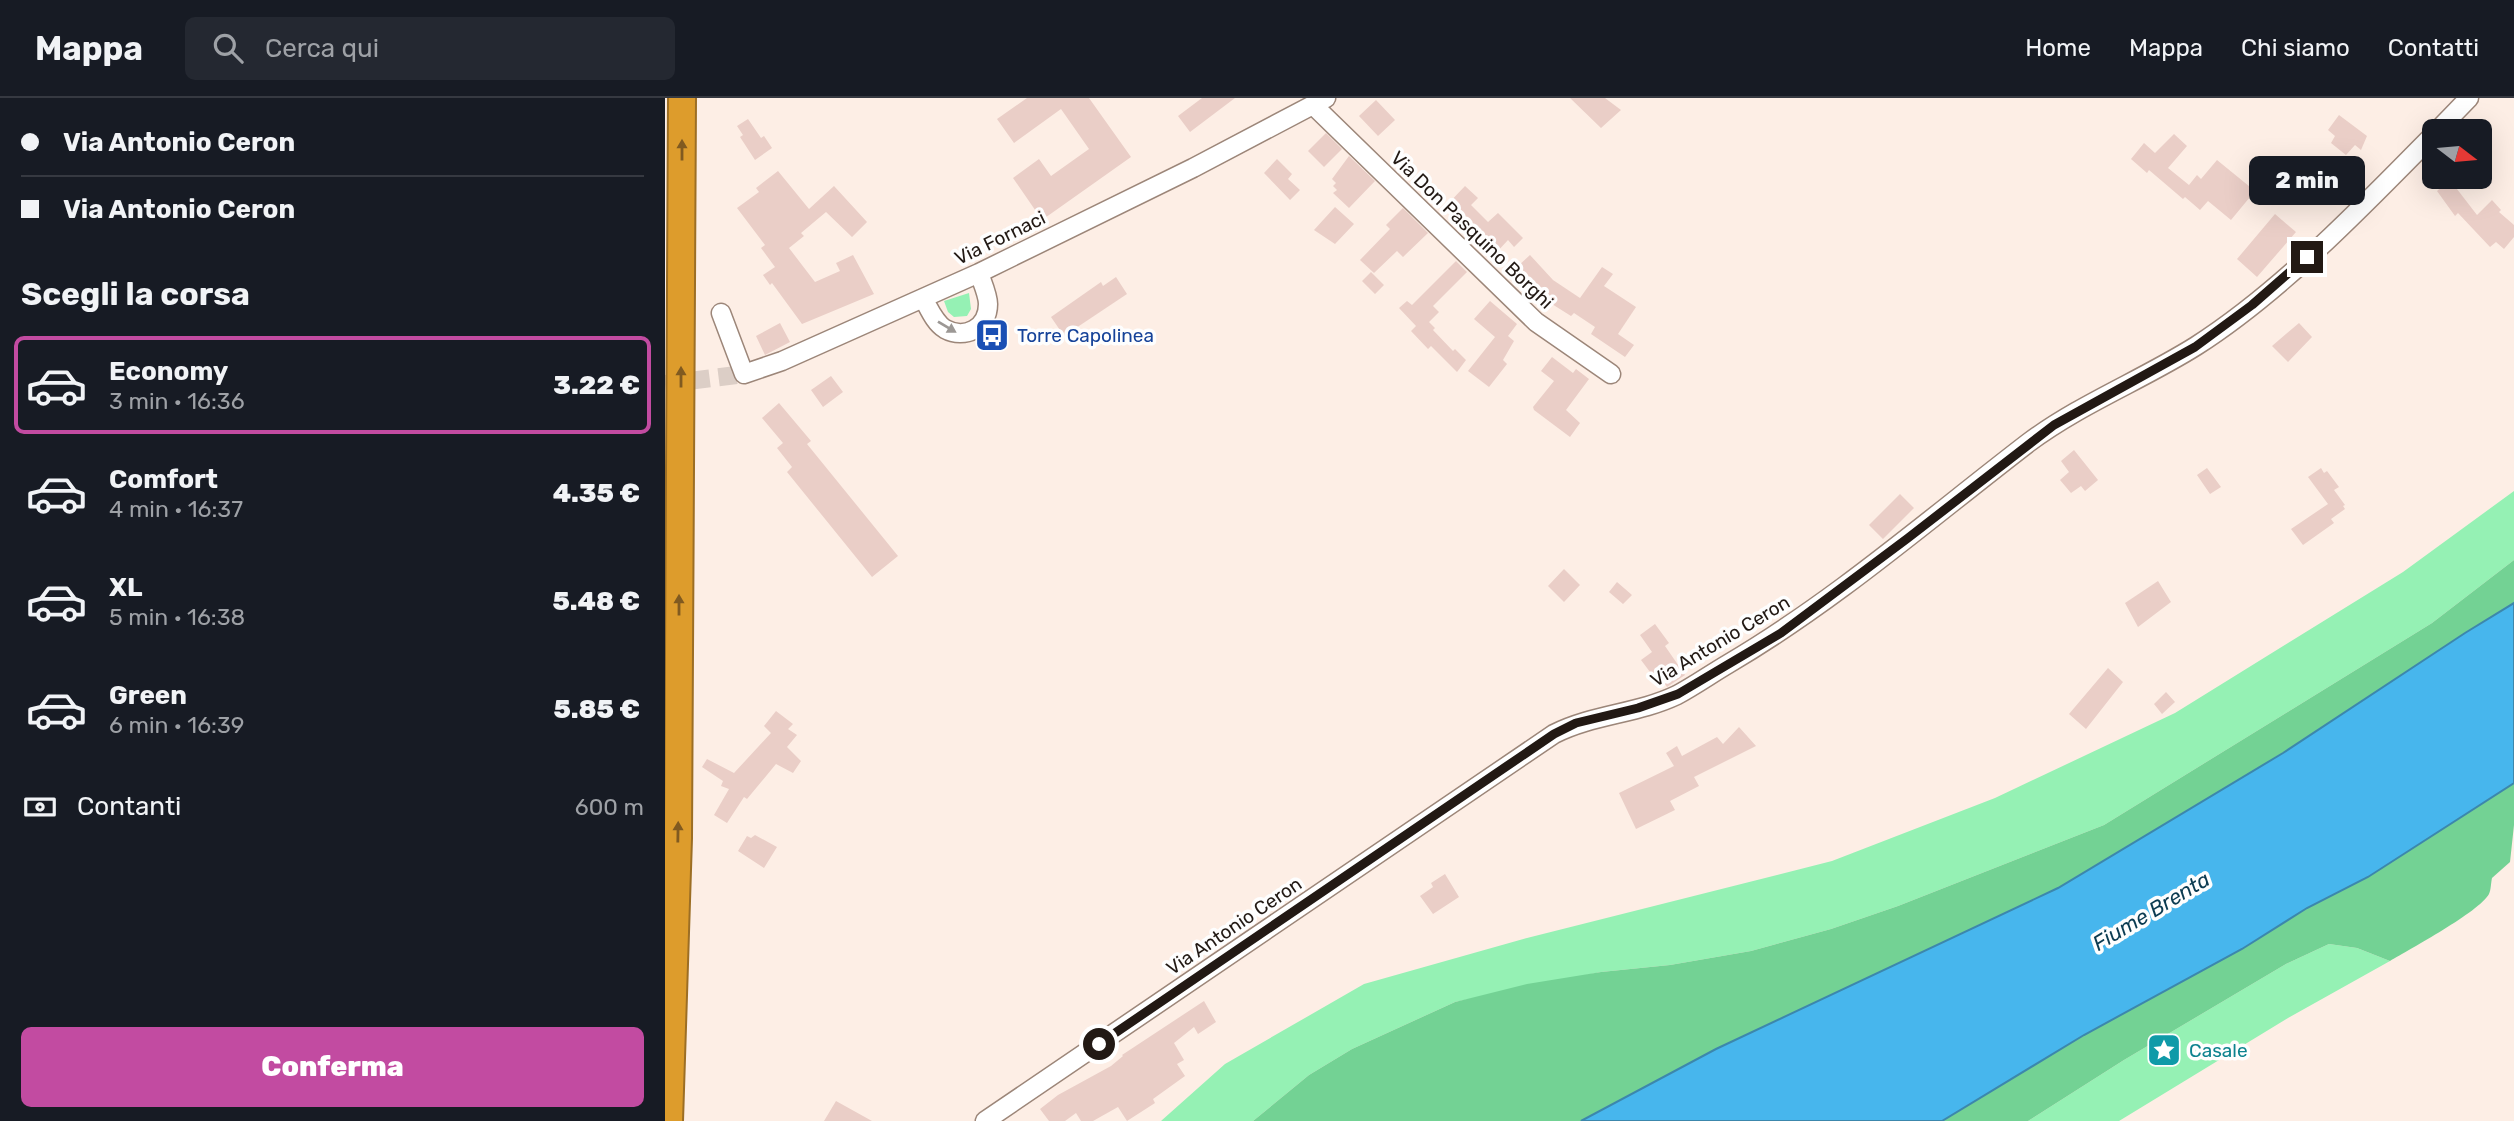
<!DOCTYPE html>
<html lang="it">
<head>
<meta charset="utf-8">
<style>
  :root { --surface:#171b24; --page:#242831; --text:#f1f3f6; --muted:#9ea1a6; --line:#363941; --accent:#c24ba1 }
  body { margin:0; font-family:Rubik,sans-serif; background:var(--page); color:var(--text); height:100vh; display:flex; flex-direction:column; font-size:26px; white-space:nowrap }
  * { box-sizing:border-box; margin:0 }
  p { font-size:23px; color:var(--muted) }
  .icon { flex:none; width:38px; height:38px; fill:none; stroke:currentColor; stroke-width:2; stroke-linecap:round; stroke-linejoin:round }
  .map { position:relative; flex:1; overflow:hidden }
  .details { display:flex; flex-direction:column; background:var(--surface); width:665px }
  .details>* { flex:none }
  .guide { display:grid; align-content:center; height:154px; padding:0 21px; background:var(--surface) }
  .needle { width:46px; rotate:106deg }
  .fabs { position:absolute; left:1757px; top:21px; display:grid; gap:14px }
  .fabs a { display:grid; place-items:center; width:70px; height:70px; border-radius:10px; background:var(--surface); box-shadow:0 7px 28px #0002; font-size:35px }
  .end { position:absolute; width:32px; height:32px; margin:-16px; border:9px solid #221914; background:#fff; box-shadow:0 0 0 4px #fff }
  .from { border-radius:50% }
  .bubble { position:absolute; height:49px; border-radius:10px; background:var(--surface); box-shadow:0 7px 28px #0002; font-size:23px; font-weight:800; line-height:49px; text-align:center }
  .guide b { display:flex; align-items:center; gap:24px; height:66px; font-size:26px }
  .guide b+b { border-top:2px solid var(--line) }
  .guide i { width:18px; height:18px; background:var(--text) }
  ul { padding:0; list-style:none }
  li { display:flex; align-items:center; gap:21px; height:98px; margin:0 14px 10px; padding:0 7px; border:4px solid transparent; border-radius:10px }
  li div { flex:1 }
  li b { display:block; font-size:26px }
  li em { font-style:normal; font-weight:800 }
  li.active { border-color:var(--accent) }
  li>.icon { width:63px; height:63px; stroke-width:1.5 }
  h2 { padding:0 21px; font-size:32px; line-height:84px }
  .pay { display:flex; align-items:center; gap:18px; height:77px; padding:0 21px; font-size:26px }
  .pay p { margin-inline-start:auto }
  .cta { display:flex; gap:14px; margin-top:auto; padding:14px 21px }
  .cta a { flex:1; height:80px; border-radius:10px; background:var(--accent); color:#fff; font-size:28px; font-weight:800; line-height:80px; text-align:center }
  header { display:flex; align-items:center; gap:42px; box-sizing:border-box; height:98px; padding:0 35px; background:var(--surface); border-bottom:2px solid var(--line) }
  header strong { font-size:33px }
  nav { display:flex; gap:38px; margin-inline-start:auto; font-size:24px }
  .search { width:490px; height:63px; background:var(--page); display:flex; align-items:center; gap:18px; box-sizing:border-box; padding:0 24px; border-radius:10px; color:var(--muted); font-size:26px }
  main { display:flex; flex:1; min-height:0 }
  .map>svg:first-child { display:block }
</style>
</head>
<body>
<header>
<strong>Mappa</strong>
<div class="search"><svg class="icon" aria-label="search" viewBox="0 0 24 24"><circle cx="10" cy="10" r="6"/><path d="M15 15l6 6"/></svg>Cerca qui</div>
<nav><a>Home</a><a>Mappa</a><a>Chi siamo</a><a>Contatti</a></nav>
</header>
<main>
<section class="details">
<div class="guide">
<b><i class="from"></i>Via Antonio Ceron</b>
<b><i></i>Via Antonio Ceron</b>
</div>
<h2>Scegli la corsa</h2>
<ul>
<li class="active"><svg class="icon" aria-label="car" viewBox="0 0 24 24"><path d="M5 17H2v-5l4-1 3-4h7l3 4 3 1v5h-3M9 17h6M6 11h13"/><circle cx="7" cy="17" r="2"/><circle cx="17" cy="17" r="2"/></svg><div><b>Economy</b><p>3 min · 16:36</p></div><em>3.22 €</em></li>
<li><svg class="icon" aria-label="car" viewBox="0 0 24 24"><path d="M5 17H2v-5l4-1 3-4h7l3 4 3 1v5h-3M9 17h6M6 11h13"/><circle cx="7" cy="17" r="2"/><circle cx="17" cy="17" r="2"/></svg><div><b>Comfort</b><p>4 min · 16:37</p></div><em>4.35 €</em></li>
<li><svg class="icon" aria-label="car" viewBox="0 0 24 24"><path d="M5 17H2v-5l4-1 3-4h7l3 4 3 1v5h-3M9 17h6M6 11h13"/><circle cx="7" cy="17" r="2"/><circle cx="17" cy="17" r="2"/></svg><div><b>XL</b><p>5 min · 16:38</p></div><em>5.48 €</em></li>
<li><svg class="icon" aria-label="car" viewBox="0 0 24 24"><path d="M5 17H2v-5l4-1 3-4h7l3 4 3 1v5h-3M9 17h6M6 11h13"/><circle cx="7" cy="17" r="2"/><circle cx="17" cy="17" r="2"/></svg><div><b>Green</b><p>6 min · 16:39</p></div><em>5.85 €</em></li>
</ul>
<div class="pay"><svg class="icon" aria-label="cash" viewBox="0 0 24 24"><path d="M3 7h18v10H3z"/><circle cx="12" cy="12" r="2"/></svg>Contanti<p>600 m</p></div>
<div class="cta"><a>Conferma</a></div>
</section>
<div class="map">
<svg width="1849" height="1023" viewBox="0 0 1849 1023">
  <rect width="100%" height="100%" fill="#fdeee5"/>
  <path fill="#95f1b4" d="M304 195 306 211 302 218 289 219 283 214 279 203Z
    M1849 393V462L1767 525 1439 727 1233 808 1166 831 1086 853 1005 867 936 874 790 904 687 951 644 977 588 1023H496L560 966 699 886 862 840 1167 763 1330 700 1510 615 1738 474Z
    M1664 846 1692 850 1725 863 1623 920 1454 1023H1363L1459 962 1621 866Z"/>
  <path fill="#73d294" d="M1849 462V505L1800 535 1618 655 1393 790 1051 951 916 1023H588L644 977 687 951 790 904 862 886 936 874 1005 867 1086 853 1166 831 1233 808 1439 727 1767 525Z
    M1849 685V727L1845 764 1827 780C1826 784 1826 792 1824 796 1814 814 1745 851 1725 863L1692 850 1664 846 1621 866 1459 962 1363 1023H1277L1419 937 1577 851 1642 810 1703 779Z"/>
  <path fill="#47b6ed" stroke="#3c87ac" stroke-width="2" d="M1849 505V685L1703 779 1642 810 1577 851 1419 937 1277 1023H916L1051 951 1393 790 1618 655 1800 535Z"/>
  <path fill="#eacec7" d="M362 0H424L466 59 377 122 348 80 374 61 386 78 424 51 396 11 349 45 332 21Z
    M537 0H570L525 34 513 18Z
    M905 0H940L956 12 936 30Z
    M711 2 730 22 713 38 694 18Z
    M1674 17 1702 38 1696 52 1690 47 1681 57 1666 45 1670 38 1663 32Z
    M83 21 96 40 99 38 107 50 90 62 75 39 78 37 72 28Z
    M661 35 677 51 659 69 643 53Z
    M1509 36 1522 48 1503 70 1524 87 1532 77 1536 81 1552 62 1590 93 1566 122 1543 103 1535 112 1520 99 1518 101 1484 72 1482 75 1466 61 1479 45 1490 55Z
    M684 58 710 83 684 110 668 95 672 92 668 88 671 85 667 81Z
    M612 61 627 76 623 81 635 92 625 102 599 75Z
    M113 73 144 111 169 88 202 124 187 139 161 114 136 135 139 138 124 150 150 184 175 173 171 165 188 157 209 196 137 226 107 185 105 187 98 177 110 169 96 150 100 147 72 110 94 94 91 90Z
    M1785 82 1812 117 1827 102 1836 112 1834 114 1849 127V139L1839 151 1831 144 1825 149 1793 115 1790 118 1772 93Z
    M800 88 813 100 806 107 823 124 833 115 858 140 849 149 843 142 831 155 796 120 794 123 780 109Z
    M670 109 689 126 670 146 649 132Z
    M738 110 763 135 738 159 732 153 709 175 695 162 725 131 721 127Z
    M1610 116 1631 134 1592 179 1572 161Z
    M865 157 888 182 915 200 937 169 948 176 939 188 971 209 953 236 969 247 960 259 926 236 930 229 909 215 906 218 871 196 869 198 850 178 857 171 853 168Z
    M791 163 802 174 768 208 774 214 764 224 770 230 768 232 788 253 790 251 801 262 792 274 766 248 763 251 746 233 751 228 734 210 742 203 747 207Z
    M706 174 719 187 710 196 697 183Z
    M451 179 462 196 399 238 386 219 436 184 438 188Z
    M825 203 852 226 843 238 849 243 838 262 842 266 824 289 803 273 830 239 809 221Z
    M115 225 125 244 100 257 91 238Z
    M1634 225 1647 239 1623 264 1607 248Z
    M887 259 908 275 911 271 924 281 901 312 915 325 905 339 869 312 868 309 889 283 876 273Z
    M166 278 178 294 158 309 146 292Z
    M114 305 146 343 142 346 233 458 207 479 122 374 127 369 112 350 118 345 97 320Z
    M1409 352 1433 382 1420 393 1416 388 1406 395 1395 382 1404 374 1396 363Z
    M1542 370 1556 389 1545 396 1532 377Z
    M1656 370 1659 375 1662 373 1674 389 1669 392 1680 407 1678 408 1680 411 1666 421 1669 425 1638 447 1626 431 1663 406 1643 379Z
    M1235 396 1249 410 1218 441 1204 427Z
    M899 471 915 487 899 504 883 488Z
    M1493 483 1506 504 1473 529 1460 505Z
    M952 484 967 497 958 506 944 494Z
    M990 526 1004 545 1000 548 1020 577 1002 589 998 583 994 586 976 562 987 554 975 537Z
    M1443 570 1458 584 1421 631 1404 616Z
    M1501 594 1510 604 1497 616 1489 606Z
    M111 613 128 626 123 631 132 637 122 649 136 663 128 675 111 666 82 701 79 699 62 725 49 717 64 691 56 688 58 683 37 669 42 661 69 675 106 635 99 628Z
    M1074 629 1091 648 1029 679 1034 688 1005 703 1010 712 971 731 954 695 1009 668 1001 655 1012 648 1017 658 1052 639 1058 646Z
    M90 737 112 749 99 770 73 753 82 738 86 740Z
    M780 776 794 799 768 816 755 798 768 789 766 785Z
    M539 903 551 924 533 936 529 929 509 945 519 962 512 966 520 978 488 1001 490 1005 462 1023 453 1009 428 1023H416L411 1015 400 1023H384L375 1011 393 997 446 968 458 958 457 957Z
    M171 1003 207 1023H159Z"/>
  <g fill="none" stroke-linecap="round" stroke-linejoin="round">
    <path stroke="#dccec6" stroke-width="18" stroke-dasharray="18 9" stroke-linecap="butt" d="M0 286 79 276"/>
    <g stroke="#9c8679" stroke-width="21">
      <path id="minor" d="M648 7 871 224 946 276
        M1772 33 1804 0
        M258 200C264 210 269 224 280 231 300 242 323 230 323 206 323 197 317 184 314 175
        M56 215 79 276 117 263 314 175 528 70 661 0
        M320 1023 889 636C929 616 972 616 1012 597 1029 588 1046 576 1063 566 1170 503 1264 421 1363 345 1415 306 1477 282 1531 248 1617 193 1698 108 1769 36"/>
    </g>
    <g stroke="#9c6e24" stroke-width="30">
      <path id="highway" d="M4 1023 13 740 17 0"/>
    </g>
    <use href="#minor" stroke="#fff" stroke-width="18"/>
    <use href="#highway" stroke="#dd9c2c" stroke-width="26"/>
  </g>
  <defs><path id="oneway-solid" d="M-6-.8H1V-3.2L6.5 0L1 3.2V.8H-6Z" transform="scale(1.75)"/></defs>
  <g fill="#805a20">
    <use href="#oneway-solid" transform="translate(17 52) rotate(-90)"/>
    <use href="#oneway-solid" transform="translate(16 279) rotate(-90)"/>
    <use href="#oneway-solid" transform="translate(14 507) rotate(-90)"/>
    <use href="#oneway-solid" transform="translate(13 734) rotate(-89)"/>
  </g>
  <use fill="#9c9895" href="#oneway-solid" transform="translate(282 229) rotate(31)"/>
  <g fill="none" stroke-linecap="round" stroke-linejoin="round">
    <path stroke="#221914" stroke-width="9" d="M434 946 889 636 911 625 973 610 1013 596 1116 535 1243 440 1389 327 1530 249 1587 207 1642 159"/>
  </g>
  <defs>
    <g id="bus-square" transform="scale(1.75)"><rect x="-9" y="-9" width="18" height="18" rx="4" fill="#1a4fb4" stroke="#fefefe"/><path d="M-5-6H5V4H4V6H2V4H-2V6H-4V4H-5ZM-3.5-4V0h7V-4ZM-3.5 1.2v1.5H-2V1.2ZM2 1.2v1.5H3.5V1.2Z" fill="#fff"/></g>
    <g id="sight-square" transform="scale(1.75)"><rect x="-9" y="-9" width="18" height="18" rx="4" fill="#0f9aa8" stroke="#fefefe"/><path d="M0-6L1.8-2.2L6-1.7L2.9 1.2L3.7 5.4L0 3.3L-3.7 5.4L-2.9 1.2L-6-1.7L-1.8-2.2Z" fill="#fff"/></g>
  </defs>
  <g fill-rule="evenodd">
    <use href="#bus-square" x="327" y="237"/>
    <use href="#sight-square" x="1499" y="952"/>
  </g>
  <g text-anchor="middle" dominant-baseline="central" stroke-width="7" stroke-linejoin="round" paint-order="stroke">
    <g font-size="19" fill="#221914" stroke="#fefefe">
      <text transform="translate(807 132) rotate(44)">Via Don Pasquino Borghi</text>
      <text transform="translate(335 140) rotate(-26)">Via Fornaci</text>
      <text transform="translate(1055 543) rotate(-31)">Via Antonio Ceron</text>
      <text transform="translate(569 828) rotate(-34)">Via Antonio Ceron</text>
    </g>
    <g font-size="19" fill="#164399" stroke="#fefefe" text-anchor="start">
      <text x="352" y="237">Torre Capolinea</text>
    </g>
    <g font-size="19" fill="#0d838f" stroke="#fefefe" text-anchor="start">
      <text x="1524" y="952">Casale</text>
    </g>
    <g font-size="21" font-style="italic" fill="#0b3b51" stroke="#fefefe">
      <text transform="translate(1486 813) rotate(-31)">Fiume Brenta</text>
    </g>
  </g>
</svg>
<div class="fabs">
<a><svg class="needle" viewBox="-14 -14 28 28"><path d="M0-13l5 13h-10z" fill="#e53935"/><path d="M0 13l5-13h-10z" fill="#9ea1a6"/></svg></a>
</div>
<i class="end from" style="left:434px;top:946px"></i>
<i class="end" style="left:1642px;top:159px"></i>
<div class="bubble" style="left:1584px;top:58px;width:116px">2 min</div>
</div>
</main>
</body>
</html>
